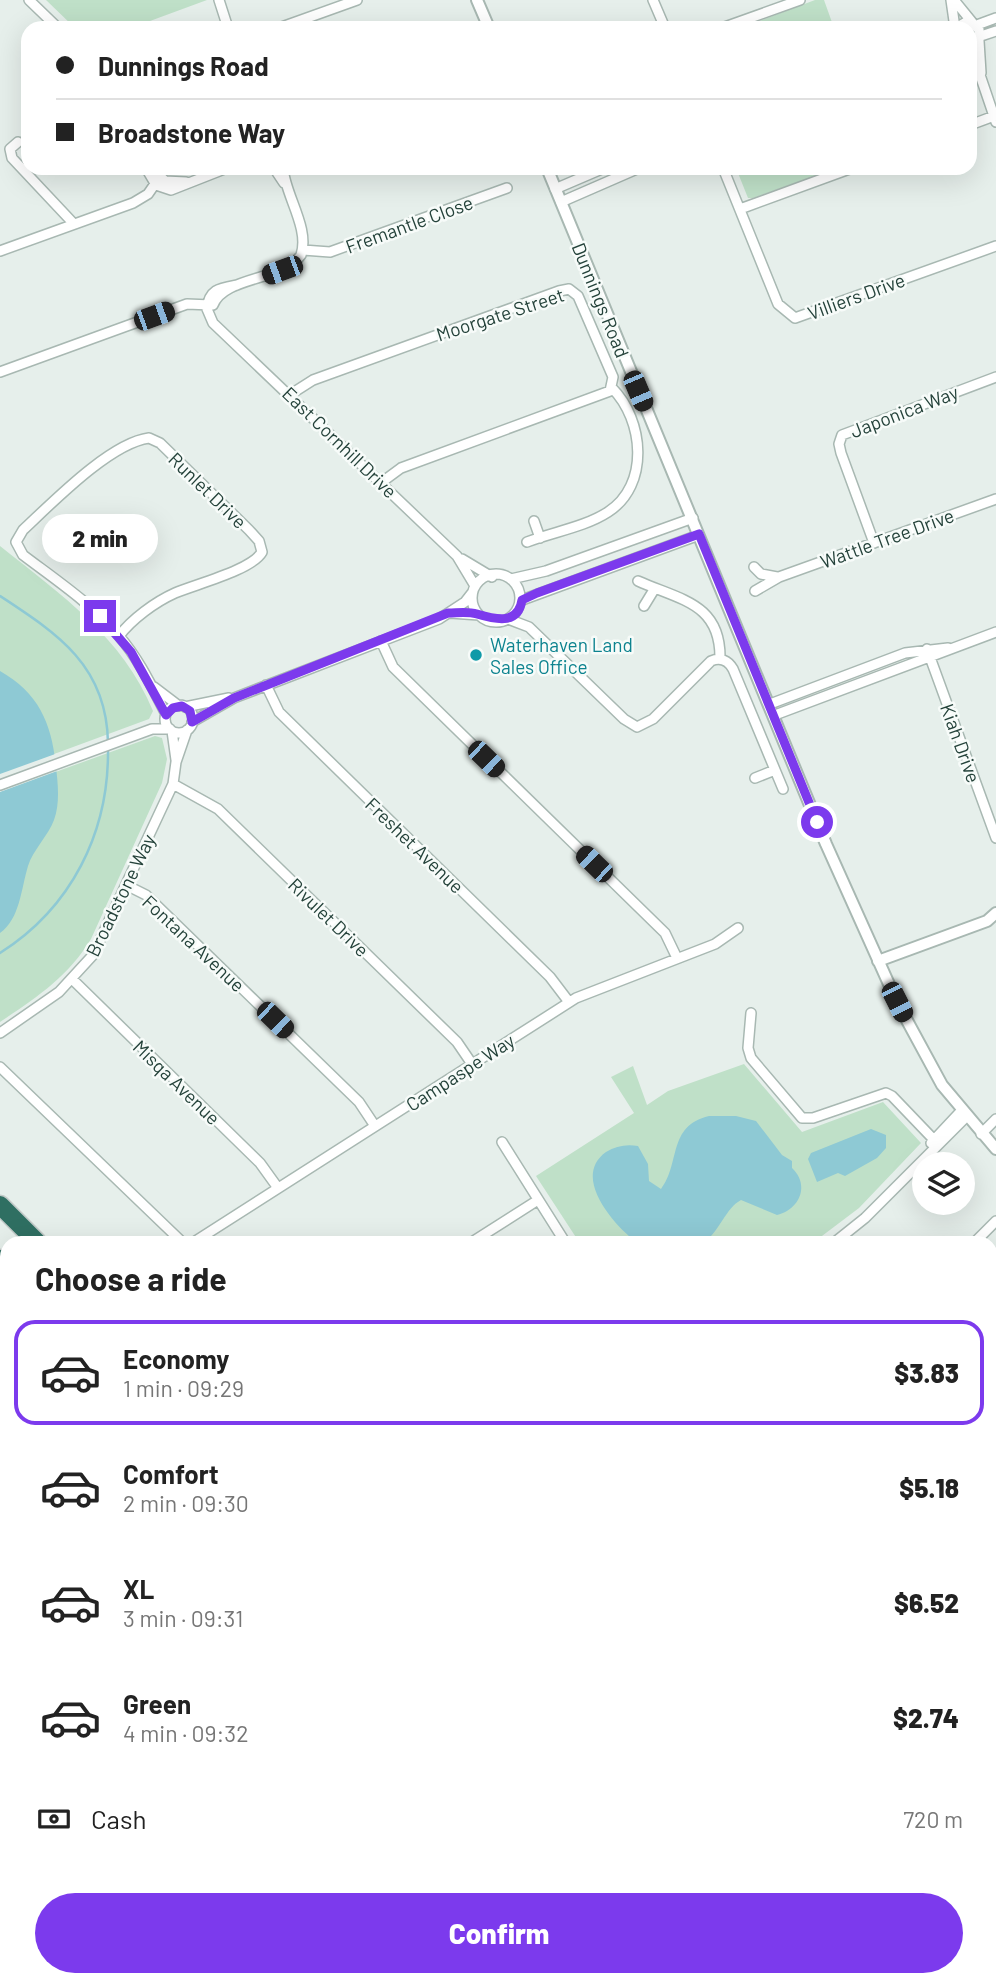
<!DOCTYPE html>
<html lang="en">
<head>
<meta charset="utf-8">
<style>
  :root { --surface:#fff; --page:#f2f2f2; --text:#222; --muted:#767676; --line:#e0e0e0; --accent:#7c3aed }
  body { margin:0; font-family:Barlow,sans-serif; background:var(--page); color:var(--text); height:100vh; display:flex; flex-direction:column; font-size:26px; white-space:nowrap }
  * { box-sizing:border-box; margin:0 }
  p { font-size:23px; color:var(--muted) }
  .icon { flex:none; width:38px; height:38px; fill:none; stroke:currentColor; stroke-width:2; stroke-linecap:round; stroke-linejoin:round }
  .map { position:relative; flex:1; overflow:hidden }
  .drawer { position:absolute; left:0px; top:1236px; width:998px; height:751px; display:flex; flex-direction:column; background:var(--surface); border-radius:21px 21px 0 0; box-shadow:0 7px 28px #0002 }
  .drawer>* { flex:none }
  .banner { position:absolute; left:21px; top:21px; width:956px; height:154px; border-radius:21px; box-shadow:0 7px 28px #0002; display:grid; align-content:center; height:154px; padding:0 35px; background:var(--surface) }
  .controls { position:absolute; left:912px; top:1152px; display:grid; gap:14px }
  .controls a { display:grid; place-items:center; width:63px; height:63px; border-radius:50%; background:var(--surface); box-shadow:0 7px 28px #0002; font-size:35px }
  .end { position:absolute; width:32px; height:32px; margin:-16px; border:9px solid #7c3aed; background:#fff; box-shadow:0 0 0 4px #fff }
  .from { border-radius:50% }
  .bubble { position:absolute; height:49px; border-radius:24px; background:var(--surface); box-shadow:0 7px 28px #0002; font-size:23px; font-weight:800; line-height:49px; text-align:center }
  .car { position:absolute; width:21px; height:42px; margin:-21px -10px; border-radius:9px; box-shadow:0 0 5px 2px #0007; background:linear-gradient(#222 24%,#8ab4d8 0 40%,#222 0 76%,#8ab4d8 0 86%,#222 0) }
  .banner b { display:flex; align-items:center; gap:24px; height:66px; font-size:26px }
  .banner b+b { border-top:2px solid var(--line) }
  .banner i { width:18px; height:18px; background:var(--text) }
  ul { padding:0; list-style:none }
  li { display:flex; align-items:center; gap:21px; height:105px; margin:0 14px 10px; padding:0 21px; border:4px solid transparent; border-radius:21px }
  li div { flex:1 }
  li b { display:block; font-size:26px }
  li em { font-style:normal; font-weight:800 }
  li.selected { border-color:var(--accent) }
  li>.icon { width:63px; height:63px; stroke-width:1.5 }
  h2 { padding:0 35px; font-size:32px; line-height:84px }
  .pay { display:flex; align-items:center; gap:18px; height:77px; padding:0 35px; font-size:26px }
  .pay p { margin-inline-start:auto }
  .cta { display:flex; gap:14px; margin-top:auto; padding:14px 35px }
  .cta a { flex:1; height:80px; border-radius:42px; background:var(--accent); color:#fff; font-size:28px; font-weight:800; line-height:80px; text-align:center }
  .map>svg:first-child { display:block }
</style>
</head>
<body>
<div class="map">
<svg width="996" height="1985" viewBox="0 0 996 1985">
  <rect width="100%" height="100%" fill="#e6efeb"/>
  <path fill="#d4dfda" d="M0 1436 7 1443V1783L0 1778Z
    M0 1881 7 1886V1979H137L145 1985H0Z
    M289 1979H517L523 1985H297Z"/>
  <path fill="#bfe0c8" d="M46 0H207L131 28H75Z
    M815 0H824L834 28H741Z
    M736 168H837L753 198H748Z
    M0 546C60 594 123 637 153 711L149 719 0 774Z
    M155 736 162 738 167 759 162 783 91 939C68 977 36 998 0 1022V792Z
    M744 1064 802 1132 883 1102 921 1143 859 1208 814 1242H579L536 1176 634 1113 611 1077 633 1066 647 1105 668 1091Z
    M0 1285 7 1292V1386L0 1379Z
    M613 1979H711L718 1985H619Z"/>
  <path fill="#8ec9d4" d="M0 671C39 693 52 724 56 767 58 785 60 803 54 820 48 836 33 850 28 866 21 889 20 919 0 933Z
    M709 1116H736L756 1121 782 1155 792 1161V1168C810 1185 800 1209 777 1215L741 1200C726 1208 720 1230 705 1242H636C614 1225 571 1177 606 1152 616 1146 626 1144 638 1146L648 1164 649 1181 661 1189C681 1163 667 1126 709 1116Z
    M871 1129 886 1135V1148L877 1158 845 1176 838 1173 817 1182 808 1159 811 1153Z"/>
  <path fill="#e6efeb" d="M58 753 60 770 0 792V774Z"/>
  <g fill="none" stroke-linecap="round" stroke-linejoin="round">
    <path stroke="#8ec9d4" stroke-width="2.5" d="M0 596C58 634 107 666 108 743
      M0 953C71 908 109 833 108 749"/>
    <g stroke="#a8b8b2" stroke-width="12">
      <path id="minor" d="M29 0 58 28
        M219 0 228 28
        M653 0 665 28
        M951 0 955 28
        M954 0 972 22
        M977 25 996 18
        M279 28 357 0
        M722 28 800 0
        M956 28 968 21 979 29V41L970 48
        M981 36 996 31
        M979 41 981 73
        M970 56 980 75 996 122
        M970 125 994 116
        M18 142 10 149 12 158 74 224
        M146 168 156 185 171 190 227 168
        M152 168 165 181 186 182
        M274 168 284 183
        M723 168 778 304 795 318 996 246
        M555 189 604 168
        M561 202 639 168
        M740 209 852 168
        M303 250 330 252 507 188
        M0 251 133 203 148 194 159 178
        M237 285C220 288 209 289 207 309L213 323 457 556 475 586
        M213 305C224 276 283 281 301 255 310 228 285 195 283 168
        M0 372 187 304 211 305
        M291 394 313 380 559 291 569 289 578 296 613 377 610 391 401 468 382 482
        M534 521 540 538
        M527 542C553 532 585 527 608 512 650 485 644 420 612 388
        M874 543 841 453 839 444 842 435 996 377
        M462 559 492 577
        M754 567 761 574 777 577
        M472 598a24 24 0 1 1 48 0a24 24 0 1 1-48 0Z
        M511 579 546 571 693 518
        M638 581C680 600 721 603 720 659
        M755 591 779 577 996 499
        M522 600 699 535
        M644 606 655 588
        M450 613 479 615
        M508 619 529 627 624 719 637 727 653 719 711 661C720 657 728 660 733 669L783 789
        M119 636C132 619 155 602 175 593 196 584 252 570 262 552L259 541 249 530 160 443 149 438C110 443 52 503 23 530L16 542 23 555C56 580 92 604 119 636 139 659 152 687 166 714
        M381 641 393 667 665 933 677 958
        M927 649 996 838
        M266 685 279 712 550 977 569 1002
        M154 687 179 706
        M770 704 905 653 948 648
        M165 719a14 14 0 1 1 28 0a14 14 0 1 1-28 0Z
        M185 707 229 698
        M775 715 996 632
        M192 722 234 698 439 619 465 602 472 593
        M172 731 176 760
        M755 778 775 770
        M173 784 218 809 457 1042 472 1064
        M0 785 152 729H170
        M126 885 146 895 359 1102 375 1126
        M72 979 260 1163 278 1188
        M751 1013 748 1048 751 1058 802 1118H813L886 1093 892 1096 938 1144
        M0 1033 59 992 93 955 173 784 176 762 187 730
        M0 1067 182 1242
        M981 1134 996 1119
        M502 1142 565 1242
        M931 1143 961 1111
        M194 1242 576 998 715 944 738 928
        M472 1242 538 1200
        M835 1242 865 1218 966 1117
        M975 1242 996 1221
        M990 1360 996 1354
        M990 1501 996 1495
        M990 1669 996 1663
        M0 1793 7 1798
        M990 1819 996 1815
        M990 1856 996 1864"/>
    </g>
    <g stroke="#a8b8b2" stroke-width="14">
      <path id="tertiary" d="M477 0 489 28
        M547 168 826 844 897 1002 942 1085 996 1149
        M878 961 987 921 996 913"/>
    </g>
    <g stroke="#c2cac8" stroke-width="18">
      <path id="primary" d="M0 1829 7 1834
        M0 1858 7 1863
        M169 1979 177 1985
        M210 1979 218 1985"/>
    </g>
    <g stroke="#c2cac8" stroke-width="21">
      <path id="motorway" d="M0 1205 37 1242
        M0 1259 7 1266
        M736 1979 743 1985
        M810 1979 822 1985
        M941 1979 944 1985
        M973 1979 996 1985"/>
    </g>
    <use href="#minor" stroke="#fff" stroke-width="9"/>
    <use href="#tertiary" stroke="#fff" stroke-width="10"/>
    <use href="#primary" stroke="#6aa596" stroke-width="14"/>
    <use href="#motorway" stroke="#2f6f62" stroke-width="18"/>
    <path stroke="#5f7d75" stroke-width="2.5" stroke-dasharray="14 7" stroke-linecap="butt" d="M0 1385 7 1392
      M0 1405 7 1411
      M588 1979 594 1985
      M607 1979 613 1985"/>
  </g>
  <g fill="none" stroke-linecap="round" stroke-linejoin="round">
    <path stroke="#7c3aed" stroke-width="9" d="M100 616 131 652 166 715 173 708 182 706 190 711 192 722 234 698 448 613C457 613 467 611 477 614 494 619 518 626 522 600L537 593 699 534 817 822"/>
  </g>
  <circle fill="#0f9aa8" stroke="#f7fbf9" stroke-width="2.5" cx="476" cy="655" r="7"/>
  <g text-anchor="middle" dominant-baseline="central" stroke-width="5" stroke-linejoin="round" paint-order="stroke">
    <g font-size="19" fill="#24423a" stroke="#f7fbf9">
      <text transform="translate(409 224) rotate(-20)">Fremantle Close</text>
      <text transform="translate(856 296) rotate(-20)">Villiers Drive</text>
      <text transform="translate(601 300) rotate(68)">Dunnings Road</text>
      <text transform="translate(500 314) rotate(-18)">Moorgate Street</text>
      <text transform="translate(904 411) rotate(-21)">Japonica Way</text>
      <text transform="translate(340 442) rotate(44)">East Cornhill Drive</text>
      <text transform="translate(208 490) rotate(44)">Runlet Drive</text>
      <text transform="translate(887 538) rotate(-20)">Wattle Tree Drive</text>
      <text transform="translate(961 743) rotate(70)">Kiah Drive</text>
      <text transform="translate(415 845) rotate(44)">Freshet Avenue</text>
      <text transform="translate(120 895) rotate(-64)">Broadstone Way</text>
      <text transform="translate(329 917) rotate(44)">Rivulet Drive</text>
      <text transform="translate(194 943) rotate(43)">Fontana Avenue</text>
      <text transform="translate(460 1072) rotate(-33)">Campaspe Way</text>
      <text transform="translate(177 1082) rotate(44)">Misqa Avenue</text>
    </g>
    <g font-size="19" fill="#0d838f" stroke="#f7fbf9" text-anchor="start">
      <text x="490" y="644">Waterhaven Land<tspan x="490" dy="22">Sales Office</tspan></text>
    </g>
  </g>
</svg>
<div class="controls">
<a><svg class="icon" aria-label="layers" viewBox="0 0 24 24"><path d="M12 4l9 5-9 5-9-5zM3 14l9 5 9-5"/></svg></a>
</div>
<i class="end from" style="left:817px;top:822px"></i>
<i class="end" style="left:100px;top:616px"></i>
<div class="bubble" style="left:42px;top:514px;width:116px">2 min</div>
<i class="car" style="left:282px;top:270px;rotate:250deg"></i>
<i class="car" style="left:154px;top:316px;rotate:70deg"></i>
<i class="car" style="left:638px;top:391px;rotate:157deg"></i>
<i class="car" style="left:486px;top:759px;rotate:134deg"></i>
<i class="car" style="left:594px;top:864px;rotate:314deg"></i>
<i class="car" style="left:897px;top:1002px;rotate:153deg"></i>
<i class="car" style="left:275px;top:1020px;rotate:134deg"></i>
<div class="banner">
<b><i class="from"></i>Dunnings Road</b>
<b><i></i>Broadstone Way</b>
</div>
<section class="drawer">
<h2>Choose a ride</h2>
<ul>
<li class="selected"><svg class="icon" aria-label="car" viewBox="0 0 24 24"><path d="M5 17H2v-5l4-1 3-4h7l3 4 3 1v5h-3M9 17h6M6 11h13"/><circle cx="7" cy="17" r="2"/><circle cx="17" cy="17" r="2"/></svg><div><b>Economy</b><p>1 min · 09:29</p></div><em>$3.83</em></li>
<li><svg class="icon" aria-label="car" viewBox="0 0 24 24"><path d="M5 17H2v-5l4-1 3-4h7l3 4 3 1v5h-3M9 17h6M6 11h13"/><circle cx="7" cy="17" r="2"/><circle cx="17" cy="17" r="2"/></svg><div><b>Comfort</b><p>2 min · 09:30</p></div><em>$5.18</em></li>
<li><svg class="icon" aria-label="car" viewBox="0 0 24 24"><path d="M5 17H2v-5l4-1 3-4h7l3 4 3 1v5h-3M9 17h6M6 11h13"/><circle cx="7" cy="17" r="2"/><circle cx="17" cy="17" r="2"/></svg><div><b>XL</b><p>3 min · 09:31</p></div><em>$6.52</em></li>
<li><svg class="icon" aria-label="car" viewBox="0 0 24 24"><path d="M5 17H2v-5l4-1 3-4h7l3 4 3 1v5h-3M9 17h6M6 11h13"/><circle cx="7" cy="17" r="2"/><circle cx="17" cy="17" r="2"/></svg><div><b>Green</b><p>4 min · 09:32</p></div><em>$2.74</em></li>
</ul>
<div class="pay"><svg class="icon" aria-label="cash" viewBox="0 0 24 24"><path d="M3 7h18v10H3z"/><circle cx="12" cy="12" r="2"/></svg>Cash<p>720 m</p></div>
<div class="cta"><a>Confirm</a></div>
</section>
</div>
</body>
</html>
